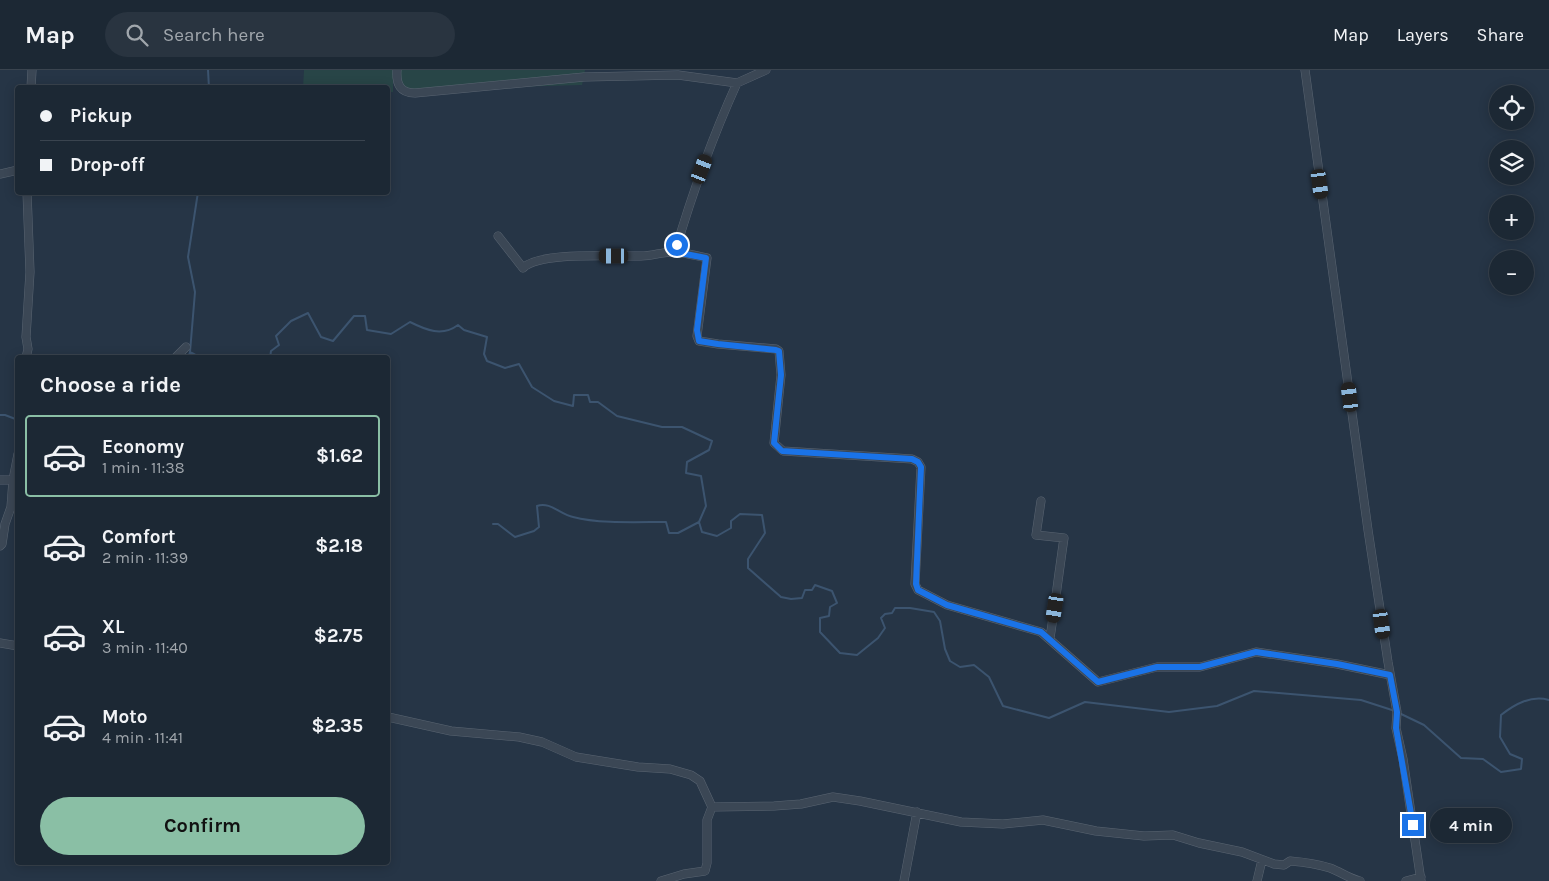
<!DOCTYPE html>
<html lang="en">
<head>
<meta charset="utf-8">
<style>
  :root { --surface:#1c2834; --page:#293440; --text:#f1f3f6; --muted:#a0a6ac; --line:#3a444f; --accent:#8abfa5 }
  body { margin:0; font-family:Karla,sans-serif; background:var(--page); color:var(--text); height:100vh; display:flex; flex-direction:column; font-size:19px; white-space:nowrap }
  * { box-sizing:border-box; margin:0 }
  p { font-size:16px; color:var(--muted) }
  .icon { flex:none; width:28px; height:28px; fill:none; stroke:currentColor; stroke-width:2; stroke-linecap:round; stroke-linejoin:round }
  .map { position:relative; flex:1; overflow:hidden }
  .details { position:absolute; left:15px; top:285px; width:375px; height:510px; display:flex; flex-direction:column; background:var(--surface); border-radius:5px; box-shadow:0 2px 12px #0003,0 0 0 1px var(--line) }
  .details>* { flex:none }
  .banner { position:absolute; left:15px; top:15px; width:375px; height:110px; border-radius:5px; box-shadow:0 2px 12px #0003,0 0 0 1px var(--line); display:grid; align-content:center; height:110px; padding:0 25px; background:var(--surface) }
  .tools { position:absolute; left:1489px; top:15px; display:grid; gap:10px }
  .tools a { display:grid; place-items:center; width:45px; height:45px; border-radius:50%; background:var(--surface); box-shadow:0 2px 12px #0003,0 0 0 1px var(--line); font-size:25px }
  .end { position:absolute; width:22px; height:22px; margin:-11px; border:6px solid #1a73e8; background:#fff; box-shadow:0 0 0 2px #fff }
  .from { border-radius:50% }
  .bubble { position:absolute; height:35px; border-radius:18px; background:var(--surface); box-shadow:0 2px 12px #0003,0 0 0 1px var(--line); font-size:16px; font-weight:700; line-height:35px; text-align:center }
  .car { position:absolute; width:15px; height:30px; margin:-15px -8px; border-radius:6px; box-shadow:0 0 4px 1px #0007; background:linear-gradient(#222 24%,#8ab4d8 0 40%,#222 0 76%,#8ab4d8 0 86%,#222 0) }
  .banner b { display:flex; align-items:center; gap:18px; height:48px; font-size:19px }
  .banner b+b { border-top:1px solid var(--line) }
  .banner i { width:12px; height:12px; background:var(--text) }
  ul { padding:0; list-style:none }
  li { display:flex; align-items:center; gap:15px; height:82px; margin:0 10px 8px; padding:0 15px; border:2px solid transparent; border-radius:5px }
  li div { flex:1 }
  li b { display:block; font-size:19px }
  li em { font-style:normal; font-weight:700 }
  li.current { border-color:var(--accent) }
  li>.icon { width:45px; height:45px; stroke-width:1.5 }
  h2 { padding:0 25px; font-size:22px; line-height:60px }
  .action { display:flex; gap:10px; margin-top:auto; padding:10px 25px }
  .action a { flex:1; height:58px; border-radius:30px; background:var(--accent); color:#111; font-size:20px; font-weight:700; line-height:58px; text-align:center }
  header { display:flex; align-items:center; gap:30px; box-sizing:border-box; height:70px; padding:0 25px; background:var(--surface); border-bottom:1px solid var(--line) }
  header strong { font-size:24px }
  nav { display:flex; gap:28px; margin-inline-start:auto; font-size:18px }
  .search { width:350px; height:45px; background:var(--page); display:flex; align-items:center; gap:12px; box-sizing:border-box; padding:0 18px; border-radius:28px; color:var(--muted); font-size:19px }
  .map>svg:first-child { display:block }
</style>
</head>
<body>
<header>
<strong>Map</strong>
<div class="search"><svg class="icon" aria-label="search" viewBox="0 0 24 24"><circle cx="10" cy="10" r="6"/><path d="M15 15l6 6"/></svg>Search here</div>
<nav><a>Map</a><a>Layers</a><a>Share</a></nav>
</header>
<div class="map">
<svg width="1549" height="811" viewBox="0 0 1549 811">
  <rect width="100%" height="100%" fill="#263546"/>
  <path fill="#284547" d="M304 0H393V22H388V18H303Z
    M398 0H585L582 15 404 20Z"/>
  <g fill="none" stroke-linecap="round" stroke-linejoin="round">
    <path stroke="#3c546f" stroke-width="2" d="M208 0 209 18
      M198 122 188 187 195 222 190 282 201 288
      M188 288 190 282
      M270 288 271 281 279 275 276 266 291 251 308 243 321 267 333 271 354 246H365L367 260 391 264 410 252C426 260 442 267 458 255L464 260 487 267 484 284 487 291 505 298 519 294 532 317 554 331 573 336 574 325H588L590 332H598L617 346 662 357H682L712 371 709 380 687 392 686 403 701 406 706 436 699 452 702 462 717 466 731 458V451L740 444 762 445 765 463 748 489V498L781 527 791 529 802 528 805 520H812L815 515 832 521 837 533 830 537 829 546 820 548V562L840 583 857 585 878 568 885 558 881 548 885 544 892 543 895 538H910L934 542 940 551 945 579 950 591 960 597 974 595 989 607 1003 636 1049 648 1085 632 1169 642 1217 636 1254 621 1361 630 1395 641
      M0 345H5L18 350
      M493 454H498L515 467 534 461 539 457 537 436C550 431 561 445 573 447 599 454 638 452 666 452L669 463H678L699 452
      M1399 643 1424 655 1461 688 1483 689 1501 702 1521 699 1522 689 1510 684 1500 667 1501 645C1515 634 1531 625 1549 630"/>
    <g stroke="#5a6572" stroke-width="9">
      <path id="minor" d="M397 0C396 14 400 23 415 23L584 7 678 5 737 13 766 0
        M1305 0 1368 460 1388 592 1397 642 1396 658 1403 689 1421 811
        M31 18 32 0
        M0 104 18 100
        M498 166 523 198C540 181 616 187 641 186 653 186 665 181 676 182 686 183 697 186 707 188L697 266 699 271 718 274 776 279 779 281 781 305 774 373 783 381 912 389 918 392 921 397 915 514 918 520 947 535 1041 562 1098 612 1157 597H1200L1256 582 1337 594 1390 605
        M675 182C692 124 712 68 737 13
        M26 288 28 279 26 267 30 202 27 122
        M175 288 186 277
        M0 410H13
        M1041 431 1036 465 1064 468C1059 502 1055 535 1050 568
        M0 476 2 474 5 454 11 437 13 410 18 384
        M0 573 18 576
        M388 647 451 661 519 667 542 672 576 687 638 697 670 699 691 705 700 711 712 737 774 736 801 734 833 727 860 731 961 752 1003 754 1043 750 1096 761 1144 766 1173 765 1199 773 1242 782 1274 794 1284 795 1290 791C1303 792 1317 794 1330 798 1341 802 1348 808 1360 811
        M661 811 684 804 705 801 707 793V750L712 737
        M904 811 917 742
        M1257 811 1262 790
        M1406 811 1421 807"/>
    </g>
    <use href="#minor" stroke="#3b4755" stroke-width="8"/>
  </g>
  <g fill="none" stroke-linecap="round" stroke-linejoin="round">
    <path stroke="#1a73e8" stroke-width="6" d="M677 175 675 182 706 188 697 260 699 271 718 274 776 280 779 281 781 305 774 373 782 381 912 389 918 392 921 397 916 514 918 520 947 535 1041 562 1098 612 1157 597H1200L1256 582 1337 594 1390 605 1397 642 1396 658 1413 755"/>
  </g>
</svg>
<div class="tools">
<a><svg class="icon" aria-label="locate" viewBox="0 0 24 24"><circle cx="12" cy="12" r="6"/><path d="M12 2v4M12 18v4M2 12h4M18 12h4"/></svg></a>
<a><svg class="icon" aria-label="layers" viewBox="0 0 24 24"><path d="M12 4l9 5-9 5-9-5zM3 14l9 5 9-5"/></svg></a>
<a>+</a>
<a>−</a>
</div>
<i class="end from" style="left:677px;top:175px"></i>
<i class="end" style="left:1413px;top:755px"></i>
<div class="bubble" style="left:1430px;top:738px;width:82px">4 min</div>
<i class="car" style="left:702px;top:99px;rotate:21deg"></i>
<i class="car" style="left:1320px;top:114px;rotate:172deg"></i>
<i class="car" style="left:614px;top:186px;rotate:270deg"></i>
<i class="car" style="left:1350px;top:327px;rotate:353deg"></i>
<i class="car" style="left:1055px;top:538px;rotate:189deg"></i>
<i class="car" style="left:1382px;top:554px;rotate:172deg"></i>
<div class="banner">
<b><i class="from"></i>Pickup</b>
<b><i></i>Drop-off</b>
</div>
<section class="details">
<h2>Choose a ride</h2>
<ul>
<li class="current"><svg class="icon" aria-label="car" viewBox="0 0 24 24"><path d="M5 17H2v-5l4-1 3-4h7l3 4 3 1v5h-3M9 17h6M6 11h13"/><circle cx="7" cy="17" r="2"/><circle cx="17" cy="17" r="2"/></svg><div><b>Economy</b><p>1 min · 11:38</p></div><em>$1.62</em></li>
<li><svg class="icon" aria-label="car" viewBox="0 0 24 24"><path d="M5 17H2v-5l4-1 3-4h7l3 4 3 1v5h-3M9 17h6M6 11h13"/><circle cx="7" cy="17" r="2"/><circle cx="17" cy="17" r="2"/></svg><div><b>Comfort</b><p>2 min · 11:39</p></div><em>$2.18</em></li>
<li><svg class="icon" aria-label="car" viewBox="0 0 24 24"><path d="M5 17H2v-5l4-1 3-4h7l3 4 3 1v5h-3M9 17h6M6 11h13"/><circle cx="7" cy="17" r="2"/><circle cx="17" cy="17" r="2"/></svg><div><b>XL</b><p>3 min · 11:40</p></div><em>$2.75</em></li>
<li><svg class="icon" aria-label="car" viewBox="0 0 24 24"><path d="M5 17H2v-5l4-1 3-4h7l3 4 3 1v5h-3M9 17h6M6 11h13"/><circle cx="7" cy="17" r="2"/><circle cx="17" cy="17" r="2"/></svg><div><b>Moto</b><p>4 min · 11:41</p></div><em>$2.35</em></li>
</ul>
<div class="action"><a>Confirm</a></div>
</section>
</div>
</body>
</html>
